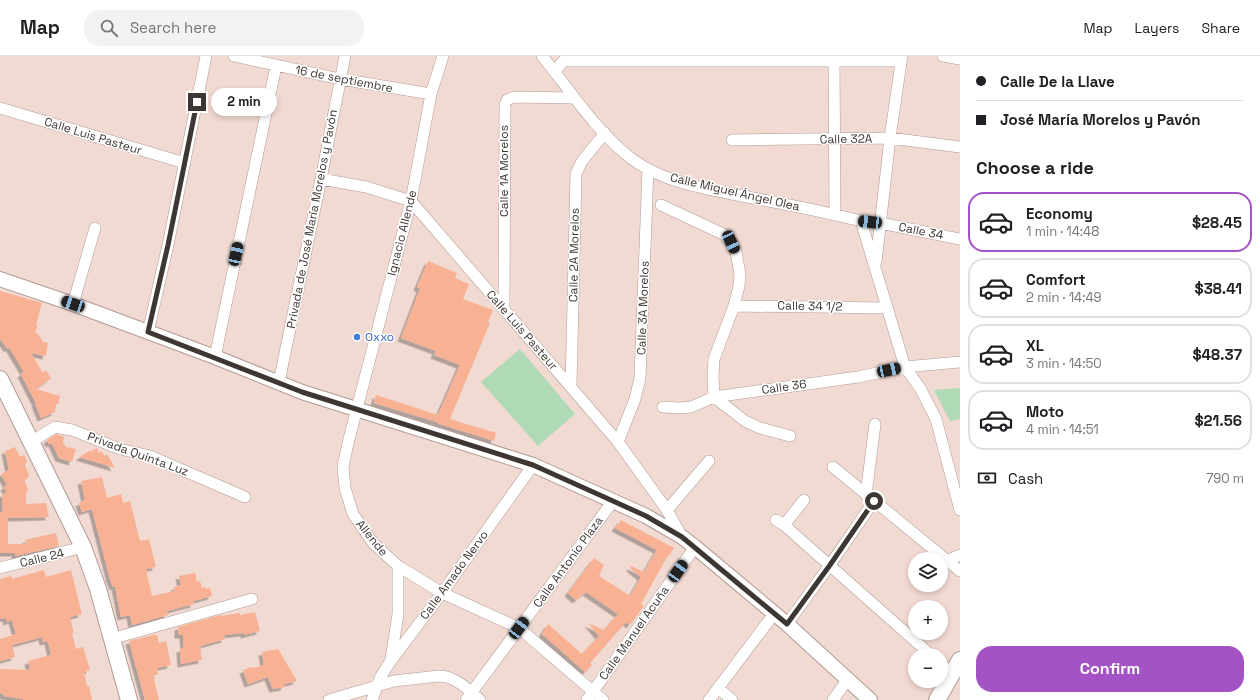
<!DOCTYPE html>
<html lang="en">
<head>
<meta charset="utf-8">
<style>
  :root { --surface:#fff; --page:#f2f2f2; --text:#202124; --muted:#757577; --line:#e0e0e0; --accent:#a353c4 }
  body { margin:0; font-family:"Space Grotesk",sans-serif; background:var(--page); color:var(--text); height:100vh; display:flex; flex-direction:column; font-size:15px; white-space:nowrap }
  * { box-sizing:border-box; margin:0 }
  p { font-size:13px; color:var(--muted) }
  .icon { flex:none; width:22px; height:22px; fill:none; stroke:currentColor; stroke-width:2; stroke-linecap:round; stroke-linejoin:round }
  .map { position:relative; flex:1; overflow:hidden }
  .details { display:flex; flex-direction:column; background:var(--surface); width:300px }
  .details>* { flex:none }
  .hud { display:grid; align-content:center; height:88px; padding:0 16px; background:var(--surface) }
  .controls { position:absolute; left:908px; top:496px; display:grid; gap:8px }
  .controls a { display:grid; place-items:center; width:40px; height:40px; border-radius:50%; background:var(--surface); box-shadow:0 2px 6px #0003; font-size:20px }
  .end { position:absolute; width:18px; height:18px; margin:-9px; border:5px solid #3e3632; background:#fff; box-shadow:0 0 0 2px #fff }
  .from { border-radius:50% }
  .bubble { position:absolute; height:28px; border-radius:14px; background:var(--surface); box-shadow:0 2px 6px #0003; font-size:13px; font-weight:700; line-height:28px; text-align:center }
  .car { position:absolute; width:12px; height:24px; margin:-12px -6px; border-radius:5px; box-shadow:0 0 3px 1px #0007; background:linear-gradient(#222 24%,#8ab4d8 0 40%,#222 0 76%,#8ab4d8 0 86%,#222 0) }
  .hud b { display:flex; align-items:center; gap:14px; height:38px; font-size:15px }
  .hud b+b { border-top:1px solid var(--line) }
  .hud i { width:10px; height:10px; background:var(--text) }
  ul { padding:0; list-style:none }
  li { display:flex; align-items:center; gap:12px; height:60px; margin:0 8px 6px; padding:0 8px; border:2px solid var(--line); border-radius:16px }
  li div { flex:1 }
  li b { display:block; font-size:15px }
  li em { font-style:normal; font-weight:700 }
  li.on { border-color:var(--accent) }
  li>.icon { width:36px; height:36px; stroke-width:1.5 }
  h2 { padding:0 16px; font-size:18px; line-height:48px }
  .pay { display:flex; align-items:center; gap:10px; height:44px; padding:0 16px; font-size:15px }
  .pay p { margin-inline-start:auto }
  .cta { display:flex; gap:8px; margin-top:auto; padding:8px 16px }
  .cta a { flex:1; height:46px; border-radius:16px; background:var(--accent); color:#fff; font-size:16px; font-weight:700; line-height:46px; text-align:center }
  header { display:flex; align-items:center; gap:24px; box-sizing:border-box; height:56px; padding:0 20px; background:var(--surface); border-bottom:1px solid var(--line) }
  header strong { font-size:19px }
  nav { display:flex; gap:22px; margin-inline-start:auto; font-size:14px }
  .search { width:280px; height:36px; background:var(--page); display:flex; align-items:center; gap:10px; box-sizing:border-box; padding:0 14px; border-radius:16px; color:var(--muted); font-size:15px }
  main { display:flex; flex:1; min-height:0 }
  .map>svg:first-child { display:block }
</style>
</head>
<body>
<header>
<strong>Map</strong>
<div class="search"><svg class="icon" aria-label="search" viewBox="0 0 24 24"><circle cx="10" cy="10" r="6"/><path d="M15 15l6 6"/></svg>Search here</div>
<nav><a>Map</a><a>Layers</a><a>Share</a></nav>
</header>
<main>
<div class="map">
<svg width="960" height="644" viewBox="0 0 960 644">
  <defs>
    <filter id="shadow"><feDropShadow dx="-3.5" dy="3.5" stdDeviation="0" flood-color="#0004"/></filter>
  </defs>
  <rect width="100%" height="100%" fill="#f1dad2"/>
  <path fill="#b0d9b5" d="M520 293 575 358 538 390 481 326Z
    M960 332V363L950 365 934 334Z"/>
  <path fill="#f9b194" filter="url(#shadow)" d="M428 205 457 217 455 222 469 228 463 243 493 254 488 266 490 267 450 363 496 377 494 385 437 367V366L374 347 376 339 438 359 460 309 434 299 436 295 401 282 420 233 417 231Z
    M0 235 42 247 36 269H38L35 276 39 279 43 286 48 287 46 300 31 297 43 317 46 314 51 322 36 333 60 340 58 348H56L55 356 41 362 35 347H36L21 318 24 316 9 291 8 293 0 283Z
    M56 378 64 381 63 386 66 391 76 393 72 406 59 402 52 387 49 388 47 384Z
    M15 391 20 401 24 399 27 405 25 410 29 418 28 422 24 424 28 433 26 438V448L46 447 49 461 8 462V488H26L25 484 56 477 59 490 15 500V497H0V456H3L2 438 7 437 4 431 7 429 1 418 9 414 5 395Z
    M97 392 99 397 102 395 104 400 107 398 115 412 79 401 89 395H91Z
    M102 421 107 442 121 438 123 447 130 445 140 485 149 483 156 511 146 513 152 540 175 535 174 531 181 529 179 520 195 517 197 526 200 525 202 532 205 531 206 533 210 532 212 540 193 545 194 548 167 555 168 559 132 569 130 559 121 561 115 530 113 531 110 523 92 453 82 456 79 447 85 444 81 425Z
    M621 464 674 492 669 500 668 499 641 548 644 550 630 569 626 566 590 607 592 609 585 616 542 578 548 568 582 598 599 580 588 567 604 574 618 558 586 536 576 544 568 537 594 502 604 509 599 520 630 540 641 521 630 512 631 510 644 516 657 494 615 472Z
    M44 514 46 521 71 514 82 558 70 561 74 577H72L76 593 83 591 90 614 84 616 87 630H89L92 644H23V643L3 640 4 638 0 637V613L30 614 28 605 51 599 48 585 43 586 42 581 12 589 15 601 0 605V583L16 578 12 564 7 566 6 562 0 563V523L11 520 12 523Z
    M255 556 260 575 244 579V577L224 579 225 583 200 590 202 604 181 608 180 593 184 592 183 579H178V571L220 559 221 560 240 557V559Z
    M153 579H157L159 587 166 585 171 609 157 612 158 619H153L159 644H145L129 585Z
    M278 593 297 625 284 628 285 631 273 633 268 621 248 628 243 614 252 611 253 612 264 609 262 596Z"/>
  <g fill="none" stroke-linecap="round" stroke-linejoin="round">
    <g stroke="#b09b93" stroke-width="12">
      <path id="minor" d="M234 0 340 23 431 38
        M443 0 431 38 411 145 349 383 343 410 345 432 353 458 373 487 398 510 442 537 519 572 603 644
        M542 0C570 34 593 71 627 99 662 129 719 135 763 144 796 150 829 157 861 165L880 167 960 183
        M834 0 835 159
        M943 0 960 3
        M555 16 563 5H901
        M0 52 185 107
        M732 84 890 82 960 91
        M321 123 366 131 411 145 618 386 667 454 682 481
        M661 149 723 178 731 186 736 196 740 218 739 230 734 250 714 303 713 320 714 341 745 365 760 372 790 380
        M861 165 905 311 920 332 936 363 960 454
        M876 206 890 82 902 0
        M73 248 95 172
        M734 250 887 252
        M504 253 505 49 507 44 514 41 574 42
        M148 276 168 189 206 0
        M215 301 276 10
        M279 326 321 123 345 0
        M571 331 576 118 582 105 605 77
        M663 351 680 352 691 351 714 341 858 321 905 311 960 306
        M31 386 55 371 72 374 120 393 150 400 245 441
        M618 386 635 343 640 322 648 113
        M833 411 960 515
        M866 439 875 368
        M667 454 709 405
        M776 464 784 469 931 599
        M784 469 804 444
        M948 504 960 499
        M0 512 83 491
        M787 568 830 509 874 445
        M111 583 252 543
        M391 603 398 558V510
        M941 608 952 618
        M718 632 732 644
        M329 644 394 625 439 620C455 620 469 634 480 644
        M372 644 380 622 390 606 442 537 533 409
        M466 644 613 445
        M587 644 695 491
        M709 644 774 558
        M833 644 848 623"/>
    </g>
    <g stroke="#b09b93" stroke-width="16">
      <path id="tertiary" d="M0 223 73 248 215 301 302 336 533 409 646 460 682 481 695 491 787 568 870 644"/>
    </g>
    <g stroke="#b09b93" stroke-width="18">
      <path id="secondary" d="M0 323 83 491 98 533 129 644
        M937 644 960 604"/>
    </g>
    <use href="#minor" stroke="#fff" stroke-width="11"/>
    <use href="#tertiary" stroke="#fff" stroke-width="14"/>
    <use href="#secondary" stroke="#fff" stroke-width="16"/>
  </g>
  <g fill="none" stroke-linecap="round" stroke-linejoin="round">
    <path stroke="#3e3632" stroke-width="5" d="M197 46 168 189 148 276 302 336 533 409 613 445 646 460 682 481 787 568 830 509 874 445"/>
  </g>
  <circle fill="#3f7fe0" stroke="#fff" stroke-width="1.5" cx="357" cy="281" r="4"/>
  <g text-anchor="middle" dominant-baseline="central" stroke-width="3" stroke-linejoin="round" paint-order="stroke">
    <g font-size="12" fill="#3e3632" stroke="#fff">
      <text transform="translate(344 23) rotate(11)">16 de septiembre</text>
      <text transform="translate(93 80) rotate(17)">Calle Luis Pasteur</text>
      <text transform="translate(846 83) rotate(-1)">Calle 32A</text>
      <text transform="translate(504 115) rotate(-90)">Calle 1A Morelos</text>
      <text transform="translate(735 136) rotate(13)">Calle Miguel Ángel Olea</text>
      <text transform="translate(312 163) rotate(-79)">Privada de José María Morelos y Pavón</text>
      <text transform="translate(921 175) rotate(11)">Calle 34</text>
      <text transform="translate(402 177) rotate(-76)">Ignacio Allende</text>
      <text transform="translate(574 199) rotate(-89)">Calle 2A Morelos</text>
      <text transform="translate(810 250) rotate(1)">Calle 34 1/2</text>
      <text transform="translate(643 252) rotate(-88)">Calle 3A Morelos</text>
      <text transform="translate(522 274) rotate(49)">Calle Luis Pasteur</text>
      <text transform="translate(784 331) rotate(-8)">Calle 36</text>
      <text transform="translate(138 398) rotate(20)">Privada Quinta Luz</text>
      <text transform="translate(372 482) rotate(51)">Allende</text>
      <text transform="translate(42 502) rotate(-14)">Calle 24</text>
      <text transform="translate(568 506) rotate(-54)">Calle Antonio Plaza</text>
      <text transform="translate(454 519) rotate(-54)">Calle Amado Nervo</text>
      <text transform="translate(634 577) rotate(-55)">Calle Manuel Acuña</text>
    </g>
    <g font-size="12" fill="#366cbe" stroke="#fff" text-anchor="start">
      <text x="365" y="281">Oxxo</text>
    </g>
  </g>
</svg>
<div class="controls">
<a><svg class="icon" aria-label="layers" viewBox="0 0 24 24"><path d="M12 4l9 5-9 5-9-5zM3 14l9 5 9-5"/></svg></a>
<a>+</a>
<a>−</a>
</div>
<i class="end from" style="left:874px;top:445px"></i>
<i class="end" style="left:197px;top:46px"></i>
<div class="bubble" style="left:211px;top:32px;width:66px">2 min</div>
<i class="car" style="left:870px;top:166px;rotate:276deg"></i>
<i class="car" style="left:731px;top:186px;rotate:155deg"></i>
<i class="car" style="left:236px;top:198px;rotate:12deg"></i>
<i class="car" style="left:73px;top:248px;rotate:289deg"></i>
<i class="car" style="left:889px;top:314px;rotate:78deg"></i>
<i class="car" style="left:678px;top:515px;rotate:35deg"></i>
<i class="car" style="left:519px;top:572px;rotate:37deg"></i>
</div>
<section class="details">
<div class="hud">
<b><i class="from"></i>Calle De la Llave</b>
<b><i></i>José María Morelos y Pavón</b>
</div>
<h2>Choose a ride</h2>
<ul>
<li class="on"><svg class="icon" aria-label="car" viewBox="0 0 24 24"><path d="M5 17H2v-5l4-1 3-4h7l3 4 3 1v5h-3M9 17h6M6 11h13"/><circle cx="7" cy="17" r="2"/><circle cx="17" cy="17" r="2"/></svg><div><b>Economy</b><p>1 min · 14:48</p></div><em>$28.45</em></li>
<li><svg class="icon" aria-label="car" viewBox="0 0 24 24"><path d="M5 17H2v-5l4-1 3-4h7l3 4 3 1v5h-3M9 17h6M6 11h13"/><circle cx="7" cy="17" r="2"/><circle cx="17" cy="17" r="2"/></svg><div><b>Comfort</b><p>2 min · 14:49</p></div><em>$38.41</em></li>
<li><svg class="icon" aria-label="car" viewBox="0 0 24 24"><path d="M5 17H2v-5l4-1 3-4h7l3 4 3 1v5h-3M9 17h6M6 11h13"/><circle cx="7" cy="17" r="2"/><circle cx="17" cy="17" r="2"/></svg><div><b>XL</b><p>3 min · 14:50</p></div><em>$48.37</em></li>
<li><svg class="icon" aria-label="car" viewBox="0 0 24 24"><path d="M5 17H2v-5l4-1 3-4h7l3 4 3 1v5h-3M9 17h6M6 11h13"/><circle cx="7" cy="17" r="2"/><circle cx="17" cy="17" r="2"/></svg><div><b>Moto</b><p>4 min · 14:51</p></div><em>$21.56</em></li>
</ul>
<div class="pay"><svg class="icon" aria-label="cash" viewBox="0 0 24 24"><path d="M3 7h18v10H3z"/><circle cx="12" cy="12" r="2"/></svg>Cash<p>790 m</p></div>
<div class="cta"><a>Confirm</a></div>
</section>
</main>
</body>
</html>
